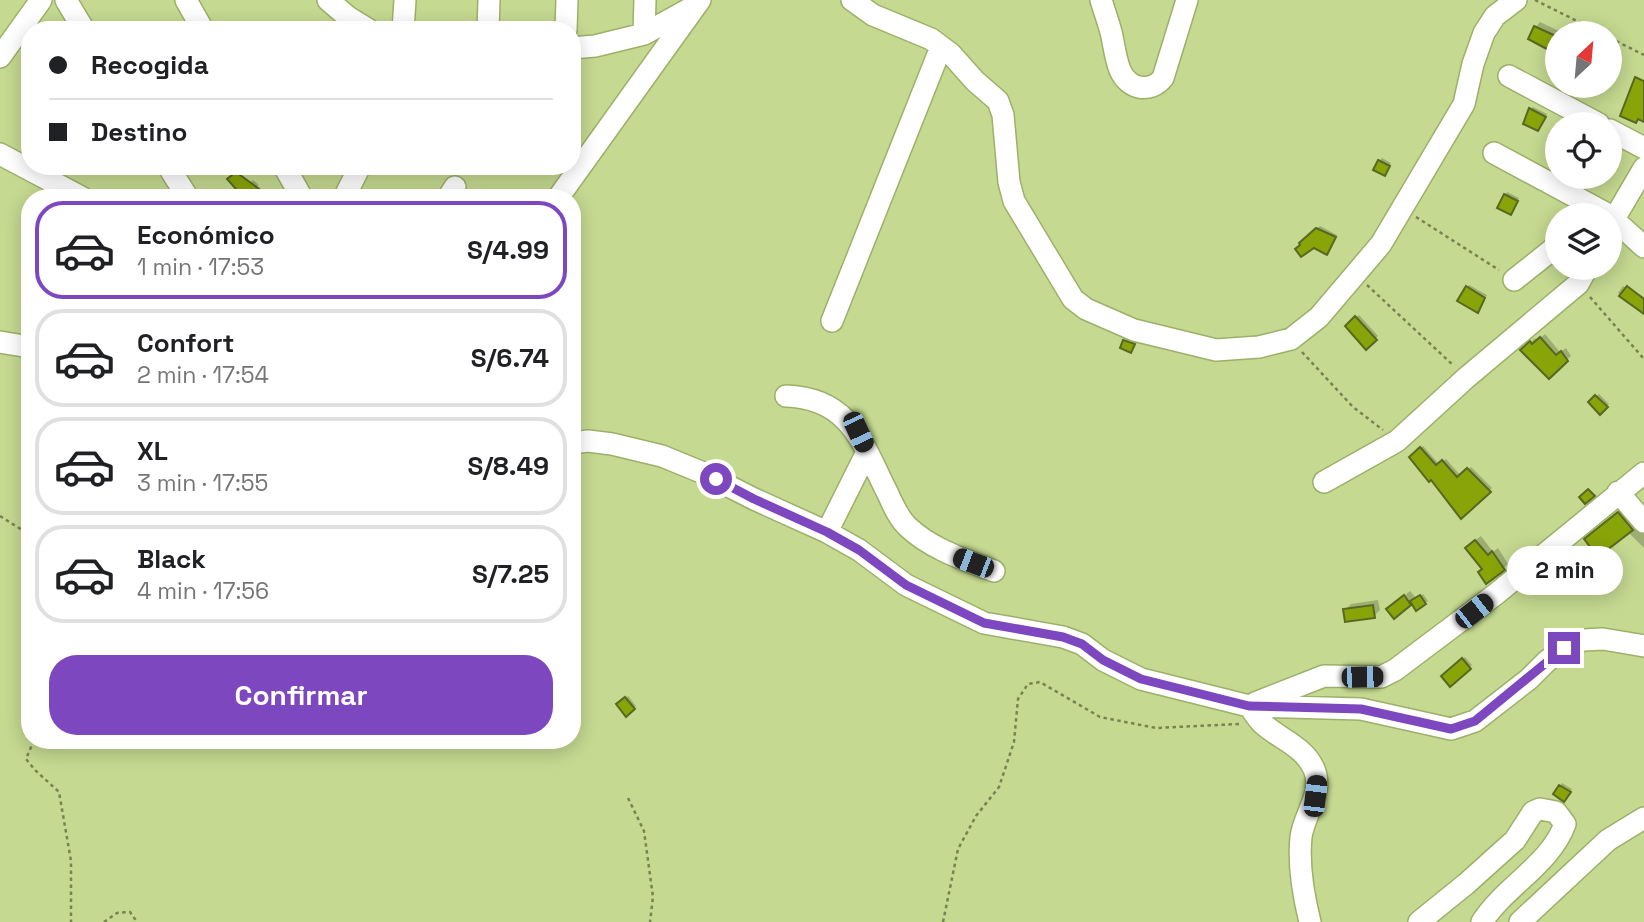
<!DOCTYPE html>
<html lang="es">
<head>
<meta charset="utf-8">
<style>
  :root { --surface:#fff; --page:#f2f2f2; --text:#202124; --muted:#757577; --line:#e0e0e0; --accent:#7d48bf }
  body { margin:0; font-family:"Space Grotesk",sans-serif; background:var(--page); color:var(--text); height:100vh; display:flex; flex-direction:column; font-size:26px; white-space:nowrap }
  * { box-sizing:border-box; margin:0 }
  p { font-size:23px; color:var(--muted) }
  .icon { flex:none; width:38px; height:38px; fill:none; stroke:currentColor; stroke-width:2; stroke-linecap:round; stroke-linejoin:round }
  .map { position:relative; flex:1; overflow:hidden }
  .sheet { position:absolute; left:21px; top:189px; width:560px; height:560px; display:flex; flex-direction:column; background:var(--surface); border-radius:28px; box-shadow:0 4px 18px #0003 }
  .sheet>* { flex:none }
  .guide { position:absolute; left:21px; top:21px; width:560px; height:154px; border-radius:28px; box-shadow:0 4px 18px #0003; display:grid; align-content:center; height:154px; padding:0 28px; background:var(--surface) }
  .needle { width:46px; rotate:26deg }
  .tools { position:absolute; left:1545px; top:21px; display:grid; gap:14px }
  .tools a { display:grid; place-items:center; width:77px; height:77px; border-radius:50%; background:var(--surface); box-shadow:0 4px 18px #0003; font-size:35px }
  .end { position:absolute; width:32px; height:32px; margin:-16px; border:9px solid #7d48bf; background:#fff; box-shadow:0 0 0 4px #fff }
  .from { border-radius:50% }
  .bubble { position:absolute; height:49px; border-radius:24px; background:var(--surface); box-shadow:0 4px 18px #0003; font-size:23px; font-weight:800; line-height:49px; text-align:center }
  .car { position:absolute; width:21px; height:42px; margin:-21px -10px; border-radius:9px; box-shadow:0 0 5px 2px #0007; background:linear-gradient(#222 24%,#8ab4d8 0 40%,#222 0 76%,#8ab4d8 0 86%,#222 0) }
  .guide b { display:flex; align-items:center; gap:24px; height:66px; font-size:26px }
  .guide b+b { border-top:2px solid var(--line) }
  .guide i { width:18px; height:18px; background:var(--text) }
  ul { padding:12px 0 0; list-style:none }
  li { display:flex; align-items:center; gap:21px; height:98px; margin:0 14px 10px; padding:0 14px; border:4px solid var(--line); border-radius:28px }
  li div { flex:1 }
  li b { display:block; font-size:26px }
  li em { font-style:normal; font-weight:800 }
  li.current { border-color:var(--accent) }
  li>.icon { width:63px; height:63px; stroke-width:1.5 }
  .button { display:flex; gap:14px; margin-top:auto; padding:14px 28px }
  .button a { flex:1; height:80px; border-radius:28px; background:var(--accent); color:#fff; font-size:28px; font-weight:800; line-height:80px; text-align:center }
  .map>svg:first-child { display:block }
</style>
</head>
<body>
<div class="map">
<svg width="1644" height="922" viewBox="0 0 1644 922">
  <rect width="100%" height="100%" fill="#c5d990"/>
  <path fill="#0003" d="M1540 22 1563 33 1569 27 1581 33H1558V53L1536 27Z
    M1533 107 1547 114 1540 126 1531 109Z
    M1611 144 1622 150 1613 166 1610 165Z
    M1382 158 1391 163 1385 174 1379 161Z
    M409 166H419L414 172Z
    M253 180 259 185 243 198H232Z
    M1507 192 1519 198 1511 213 1505 195Z
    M1320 226 1337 235 1327 253 1301 243Z
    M1469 285 1487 295 1480 308 1467 287Z
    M1623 286 1644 297V312L1618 293Z
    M1359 315 1378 336 1366 347 1348 326Z
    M1545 334 1560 352 1566 348 1571 356 1549 376 1523 350 1535 338 1537 341Z
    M1127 338 1136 341 1131 351 1125 341Z
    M1599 394 1609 404 1600 412 1590 402Z
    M1423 446 1439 464 1446 459 1461 476 1471 467 1492 488 1461 517 1431 478 1411 458Z
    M1623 509 1644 531V548L1628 532 1590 535Z
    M1481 536 1493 552 1498 548 1508 564 1503 569H1484L1472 543Z
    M1410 591 1416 598 1423 594 1428 601 1425 603 1412 602 1394 617V604Z
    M1378 600 1380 610 1374 616 1345 610 1351 604Z
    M1465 657 1472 665 1450 685 1444 676Z
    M628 696 636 706 626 714 618 704Z
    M1562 783 1572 789 1567 797 1560 786Z"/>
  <path fill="#89a409" stroke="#586821" stroke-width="2" d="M1534 26 1558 37V55L1528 39Z
    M1635 77 1644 81V122L1638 119 1636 123 1620 116Z
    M1529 108 1546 117 1538 131 1523 124Z
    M1378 160 1390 166 1385 176 1373 170Z
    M236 172 262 191 258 198H224L236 189 227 179Z
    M1504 194 1518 201 1511 215 1497 208Z
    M1316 228 1336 237 1327 255 1314 248 1301 257 1295 249 1300 245 1299 243Z
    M1466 286 1485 298 1478 313 1457 301Z
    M1627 286 1644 299V314L1619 296Z
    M1355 316 1377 340 1366 350 1345 326Z
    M1540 337 1556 355 1561 351 1568 361 1549 379 1520 350 1530 341 1532 344Z
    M1123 340 1135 344 1131 353 1120 348Z
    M1595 395 1608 407 1600 415 1588 402Z
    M1420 447 1436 465 1442 460 1457 477 1467 468 1491 492 1461 519 1431 480 1429 482 1409 457Z
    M1588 489 1595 496 1585 504 1579 497Z
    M1618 512 1633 530 1598 557 1584 539Z
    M1475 540 1488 555 1492 551 1505 570 1486 584 1478 572 1482 569 1465 548Z
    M1404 595 1411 605 1394 619 1386 609Z
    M1420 595 1426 604 1416 611 1410 601Z
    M1373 605 1375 618 1345 622 1343 609Z
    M1462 658 1471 669 1450 687 1441 676Z
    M625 697 635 709 626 717 616 704Z
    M1559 785 1571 792 1564 802 1553 794Z"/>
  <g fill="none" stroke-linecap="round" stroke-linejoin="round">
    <g stroke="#9db069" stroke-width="24">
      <path id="minor" d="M66 0 84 30
        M186 0 203 30
        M328 0 348 17 369 30
        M852 0 873 15 931 39 951 54 975 81 998 101 1003 115 1009 182 1014 201 1073 299 1086 309 1134 330 1216 350 1259 347 1291 339 1319 317 1381 244 1464 104 1473 64 1484 33 1495 16 1516 0
        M1101 0C1104 10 1108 21 1111 32 1114 44 1115 58 1120 70 1128 89 1150 94 1163 78L1187 0
        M403 30 405 0
        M488 30 489 0
        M566 30 567 0
        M644 34 645 0
        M572 48 595 46 644 34 691 8
        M0 57 41 0
        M1509 76 1599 124
        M1610 130 1644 148
        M1494 153 1609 215
        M0 154 83 198
        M168 166 188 198
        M284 166 302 198
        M344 198 360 166
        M448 198 455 187
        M558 198 700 0
        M1610 216 1644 247
        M1610 226 1644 168
        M1514 280 1558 245
        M832 321 941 47
        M0 342 30 347
        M786 396C851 398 863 445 888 494 893 505 899 519 908 527 931 549 965 560 994 571
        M572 443 588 441 612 444 662 456 701 472 754 499 827 532 859 550 906 585 984 623 1063 637 1082 644 1103 660 1141 679 1249 706 1361 709 1451 729 1475 721 1529 679 1547 661 1565 648 1583 640 1603 639 1644 646
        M1324 482 1397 441 1466 378 1578 284 1587 268
        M1618 492 1644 522
        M827 532 867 452
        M1255 703 1324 676 1381 677 1395 670 1496 594 1644 473
        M1249 706C1253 711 1257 718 1262 723 1279 739 1304 746 1314 769 1324 793 1304 814 1301 837 1298 866 1303 894 1310 922
        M1419 922 1466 884 1515 840 1533 812 1540 809 1556 812 1565 824C1550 865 1505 886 1482 922
        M1520 922 1608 840 1644 818"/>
    </g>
    <path stroke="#768450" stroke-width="2.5" stroke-dasharray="3.5 3.5" stroke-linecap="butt" d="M1535 0 1601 33
      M1610 38 1644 55
      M1416 217 1499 270
      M1367 285 1454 366
      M1590 297 1644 359
      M1302 352 1353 407 1383 430
      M0 516 30 535
      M34 740 26 759 35 770 59 792 71 861V922
      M628 798 644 831 653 897 650 922
      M104 922 117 913 130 912 137 922
      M943 922 958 849 976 816 999 787 1014 742 1018 699 1028 684 1040 682 1100 717 1156 728 1239 724"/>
    <use href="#minor" stroke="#fff" stroke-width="21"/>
  </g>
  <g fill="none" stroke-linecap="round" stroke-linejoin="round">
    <path stroke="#7d48bf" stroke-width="9" d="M716 479 754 499 827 532 859 550 906 585 984 623 1063 637 1082 644 1103 660 1141 679 1249 706 1361 709 1451 729 1475 721 1564 648"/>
  </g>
</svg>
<div class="tools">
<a><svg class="needle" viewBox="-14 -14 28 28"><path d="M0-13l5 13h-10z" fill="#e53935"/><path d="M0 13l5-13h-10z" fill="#757577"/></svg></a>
<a><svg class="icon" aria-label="locate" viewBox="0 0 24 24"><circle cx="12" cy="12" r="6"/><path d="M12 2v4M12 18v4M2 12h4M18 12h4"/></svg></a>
<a><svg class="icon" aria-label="layers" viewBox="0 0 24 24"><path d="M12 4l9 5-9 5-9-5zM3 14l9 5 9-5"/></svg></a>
</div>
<i class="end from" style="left:716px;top:479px"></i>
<i class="end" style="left:1564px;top:648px"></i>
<div class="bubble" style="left:1507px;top:546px;width:116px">2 min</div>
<i class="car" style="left:858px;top:432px;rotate:155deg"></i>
<i class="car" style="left:973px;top:563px;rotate:291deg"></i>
<i class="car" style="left:1474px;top:611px;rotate:52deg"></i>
<i class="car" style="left:1362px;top:677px;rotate:89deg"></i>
<i class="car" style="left:1315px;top:796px;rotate:7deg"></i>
<div class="guide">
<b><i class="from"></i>Recogida</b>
<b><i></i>Destino</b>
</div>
<section class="sheet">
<ul>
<li class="current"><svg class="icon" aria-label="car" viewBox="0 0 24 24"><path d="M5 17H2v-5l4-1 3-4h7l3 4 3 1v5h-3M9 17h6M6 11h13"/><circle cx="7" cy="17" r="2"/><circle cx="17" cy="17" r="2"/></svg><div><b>Económico</b><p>1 min · 17:53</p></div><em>S/4.99</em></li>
<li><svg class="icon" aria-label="car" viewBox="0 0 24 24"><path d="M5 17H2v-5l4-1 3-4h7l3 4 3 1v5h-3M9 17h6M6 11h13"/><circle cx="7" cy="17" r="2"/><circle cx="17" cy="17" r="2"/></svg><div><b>Confort</b><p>2 min · 17:54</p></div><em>S/6.74</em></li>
<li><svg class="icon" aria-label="car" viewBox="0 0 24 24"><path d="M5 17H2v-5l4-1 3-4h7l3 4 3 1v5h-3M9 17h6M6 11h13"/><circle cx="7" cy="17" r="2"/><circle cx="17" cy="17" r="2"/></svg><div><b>XL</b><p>3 min · 17:55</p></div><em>S/8.49</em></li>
<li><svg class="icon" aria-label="car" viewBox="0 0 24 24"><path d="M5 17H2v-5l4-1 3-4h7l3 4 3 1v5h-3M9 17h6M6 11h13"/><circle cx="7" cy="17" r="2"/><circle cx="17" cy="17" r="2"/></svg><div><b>Black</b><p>4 min · 17:56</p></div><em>S/7.25</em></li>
</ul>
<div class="button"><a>Confirmar</a></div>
</section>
</div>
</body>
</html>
